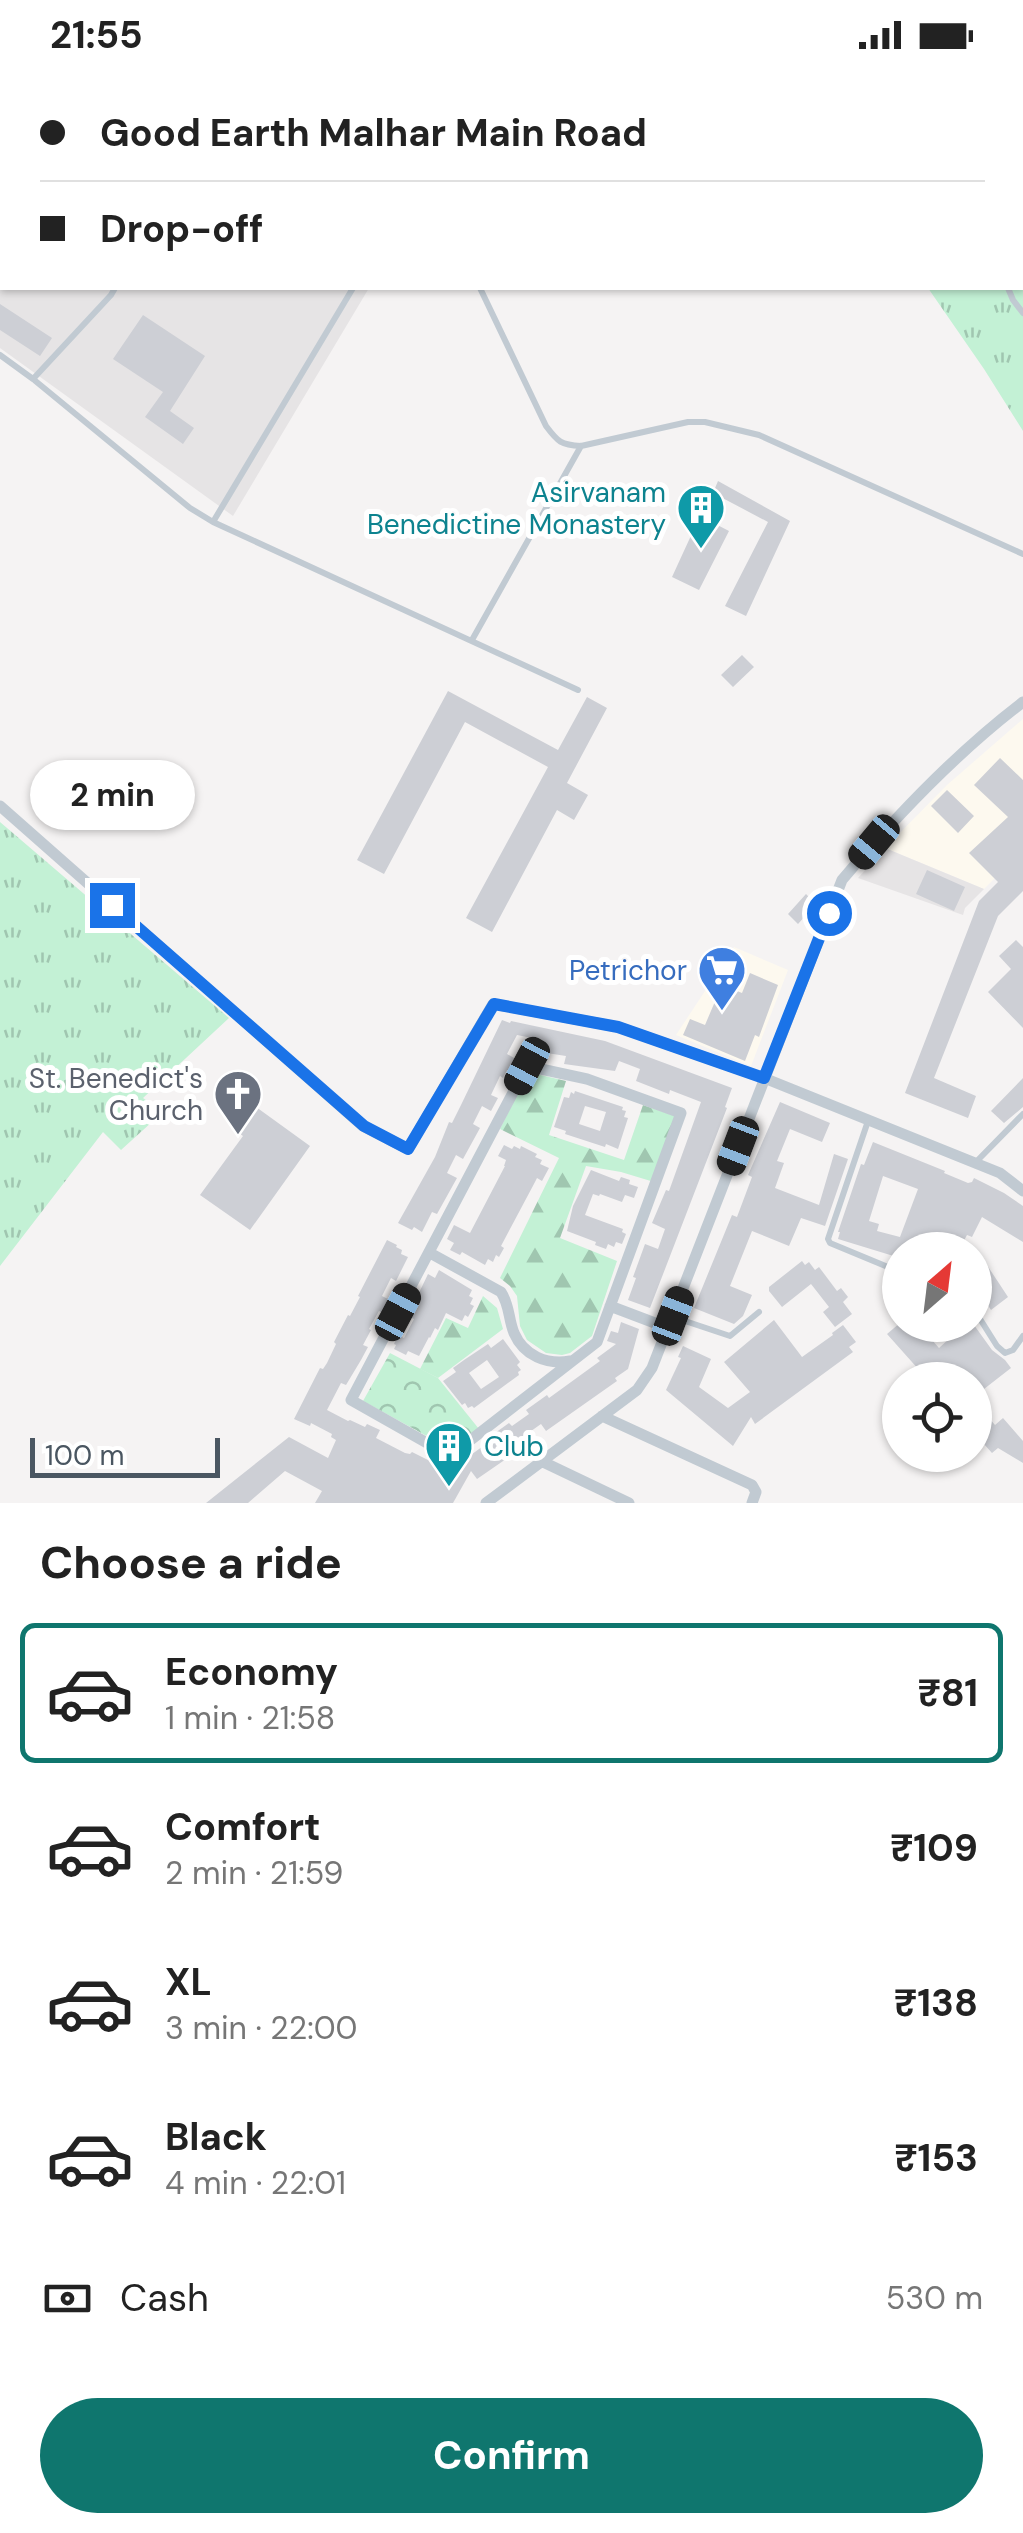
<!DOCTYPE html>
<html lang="en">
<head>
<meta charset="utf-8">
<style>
  :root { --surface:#fff; --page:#f2f2f2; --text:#222; --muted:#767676; --line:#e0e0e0; --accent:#0f766e }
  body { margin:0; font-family:"DM Sans",sans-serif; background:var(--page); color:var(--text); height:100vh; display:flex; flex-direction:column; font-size:38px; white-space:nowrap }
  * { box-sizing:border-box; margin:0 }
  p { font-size:32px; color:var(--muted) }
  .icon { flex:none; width:55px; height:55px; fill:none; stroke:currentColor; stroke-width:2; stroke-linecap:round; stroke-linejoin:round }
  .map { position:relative; height:1433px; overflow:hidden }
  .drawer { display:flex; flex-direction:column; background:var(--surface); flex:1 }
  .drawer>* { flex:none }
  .banner { position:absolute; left:0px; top:0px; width:1025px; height:220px; box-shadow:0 2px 8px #0004; display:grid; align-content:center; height:220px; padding:0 40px; background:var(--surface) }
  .needle { width:65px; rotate:28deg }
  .buttons { position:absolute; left:882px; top:1162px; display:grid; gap:20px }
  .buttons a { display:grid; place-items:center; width:110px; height:110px; border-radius:50%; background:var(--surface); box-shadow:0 2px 8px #0004; font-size:50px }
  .scale { position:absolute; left:30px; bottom:25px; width:190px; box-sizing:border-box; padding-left:10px; border:5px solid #4a5661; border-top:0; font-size:28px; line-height:35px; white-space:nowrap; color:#4a5661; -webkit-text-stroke:8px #fff; paint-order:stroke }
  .end { position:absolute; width:45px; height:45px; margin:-22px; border:12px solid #1a73e8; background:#fff; box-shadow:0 0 0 5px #fff }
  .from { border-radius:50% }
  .bubble { position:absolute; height:70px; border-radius:35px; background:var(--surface); box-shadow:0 2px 8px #0004; font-size:32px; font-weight:700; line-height:70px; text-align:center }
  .car { position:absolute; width:30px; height:60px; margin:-30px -15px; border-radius:12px; box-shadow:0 0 8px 2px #0007; background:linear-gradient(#222 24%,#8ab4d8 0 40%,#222 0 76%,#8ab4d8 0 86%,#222 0) }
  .banner b { display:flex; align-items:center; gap:35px; height:95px; font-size:38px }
  .banner b+b { border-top:2px solid var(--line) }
  .banner i { width:25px; height:25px; background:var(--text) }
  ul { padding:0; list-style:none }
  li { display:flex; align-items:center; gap:30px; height:140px; margin:0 20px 15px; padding:0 20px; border:5px solid transparent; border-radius:15px }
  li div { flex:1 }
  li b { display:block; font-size:38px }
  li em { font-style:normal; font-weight:700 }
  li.active { border-color:var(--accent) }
  li>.icon { width:90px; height:90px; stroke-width:1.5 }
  h2 { padding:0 40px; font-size:45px; line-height:120px }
  .pay { display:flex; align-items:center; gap:25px; height:110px; padding:0 40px; font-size:38px }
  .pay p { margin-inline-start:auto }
  .action { display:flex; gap:20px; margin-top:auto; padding:20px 40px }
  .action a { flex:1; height:115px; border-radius:60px; background:var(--accent); color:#fff; font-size:40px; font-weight:700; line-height:115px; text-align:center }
  .status { display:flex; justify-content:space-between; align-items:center; height:70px; padding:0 50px; background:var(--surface); direction:ltr }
  .status svg { height:28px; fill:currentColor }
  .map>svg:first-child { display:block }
</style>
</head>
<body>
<div class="status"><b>21:55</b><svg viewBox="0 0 49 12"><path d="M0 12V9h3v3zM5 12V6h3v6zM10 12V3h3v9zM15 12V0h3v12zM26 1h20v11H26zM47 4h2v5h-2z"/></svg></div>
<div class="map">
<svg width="1023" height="1433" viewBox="0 0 1023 1433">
  <defs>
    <pattern id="grass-tufts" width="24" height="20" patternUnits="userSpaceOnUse" patternTransform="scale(2.5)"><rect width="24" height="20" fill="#c3f1d5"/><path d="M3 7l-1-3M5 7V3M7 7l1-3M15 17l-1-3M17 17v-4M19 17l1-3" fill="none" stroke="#a0c6b0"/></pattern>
    <pattern id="forest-firs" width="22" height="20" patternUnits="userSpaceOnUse" patternTransform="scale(2.5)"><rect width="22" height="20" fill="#c3f1d5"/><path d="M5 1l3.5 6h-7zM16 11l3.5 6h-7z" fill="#a0c6b0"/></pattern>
    <pattern id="park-crowns" width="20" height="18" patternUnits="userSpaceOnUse" patternTransform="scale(2.5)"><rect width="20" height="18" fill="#c3f1d5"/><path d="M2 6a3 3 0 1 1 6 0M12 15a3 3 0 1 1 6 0" fill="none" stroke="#a0c6b0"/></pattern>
  </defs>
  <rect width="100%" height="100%" fill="#f5f3f3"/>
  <path fill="#fdf9ef" d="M1023 649V780L984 819 885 778 947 715Z
    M734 877 788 900 751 996 676 965Z"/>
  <path fill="#e6e4e5" d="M0 0H464L465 2H2V218H369L233 446 0 278Z
    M885 778 984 819 965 838 963 845 858 808Z"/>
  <path fill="url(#grass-tufts)" d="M1023 36V361L984 299 928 218H1022Z
    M0 752 229 948 143 1028 163 1042 121 1080 103 1062 0 1196Z"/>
  <path fill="url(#forest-firs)" d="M528 1002 566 1011 549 1065 624 1090 643 1035 675 1046 654 1112 621 1102 586 1096 560 1168 617 1191 592 1266 570 1283 562 1285 546 1283 527 1270 520 1256 517 1226 510 1216 500 1208 559 1088 500 1059Z
    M483 1226 497 1238 503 1259 438 1308 420 1299 446 1248 468 1258Z"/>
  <path fill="url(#park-crowns)" d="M390 1283 438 1308 479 1359 452 1380 363 1331Z"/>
  <path fill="#cdcfd5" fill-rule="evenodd" d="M0 234 52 268 40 286 0 260Z
    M143 245 205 286 170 341 194 358 183 374 145 347 163 322 113 289Z
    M718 411 790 451 746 546 725 536 768 452 713 423Z
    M700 446 729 461 699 520 672 507Z
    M742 585 754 597 733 617 721 605Z
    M448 621 558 680 587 627 607 638 567 713 588 725 574 750 557 740 492 862 466 848 548 697 465 652 384 804 357 790Z
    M1000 688 1023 710V821L998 846 934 1008 976 1026 968 1048 905 1023 979 831 998 812 969 783 1008 747 974 715Z
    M947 720 974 746 958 763 931 736Z
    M927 800 965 817 954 841 916 824Z
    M806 824 816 834 798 854 788 844Z
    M1016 870 1023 877V958L988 922 1011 899 999 886Z
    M750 903 778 915 759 967 755 965 745 991 683 965 690 949 705 955 722 915 742 923Z
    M502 950 510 953 511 951 605 971 732 1018 725 1037 727 1038 650 1238 628 1230 636 1208 633 1207 645 1174 658 1179 665 1159 652 1153 666 1120 669 1121 701 1032 670 1020 669 1024 636 1011 640 999 619 991 615 1001 564 994 566 986 540 982 541 972H536L537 969 517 965 507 984 516 989 510 1002 507 1000 503 1008 500 1006 491 1025 498 1028 491 1041 482 1036 473 1054 480 1058 463 1089 456 1085 447 1103 457 1108 437 1144 432 1142 422 1162 414 1157 412 1160 398 1153 435 1087 449 1052 452 1053 461 1035Z
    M1023 1008V1037L1004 1053 991 1041Z
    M575 1021 623 1037 622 1040 626 1041 624 1047 628 1048 618 1079 606 1074 605 1077 565 1064 566 1061 554 1057 564 1027 569 1028 571 1022 574 1024ZM585 1036 606 1042 600 1061 579 1054Z
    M249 1032 310 1076 250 1160 200 1125 243 1066 231 1057Z
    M780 1032 830 1053 822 1072 790 1059 777 1091 784 1093 775 1118 819 1135 834 1084 848 1089 825 1156 801 1148 789 1176 752 1161 730 1216 752 1225 743 1246 734 1254 694 1238 732 1145 737 1147 752 1107 748 1105Z
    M873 1072 945 1101 944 1103 968 1113 972 1112 974 1108 1004 1123 1023 1136V1172L982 1147 972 1167 967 1165 959 1180H900V1188L838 1169 840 1162H838L861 1094 864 1095ZM883 1106 918 1119 900 1167 877 1161 879 1154 869 1151Z
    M504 1075 512 1079 514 1076 520 1079 521 1076 537 1084 535 1087 542 1090 540 1094 549 1098 542 1111 537 1108 535 1112 501 1176 504 1178 499 1187 496 1185 493 1192 488 1189 485 1195 462 1182 460 1185 450 1180 454 1173 447 1169 454 1155 470 1163 505 1096H504L506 1090 498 1086Z
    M591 1100 619 1111 621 1107 630 1110 629 1114 638 1117 634 1128 625 1125 622 1132 600 1124 599 1126 593 1124 585 1145 623 1159 622 1162 626 1164 622 1174 616 1172 614 1177 608 1174 606 1179 595 1175 596 1172 567 1161 573 1136Z
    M387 1170 397 1175 396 1177 402 1180 401 1184 408 1187 396 1211 391 1208 382 1226 392 1231 385 1244 379 1241 369 1259 371 1260 363 1275 368 1277 361 1290 346 1315 341 1313 327 1340 348 1351 350 1350 365 1357 367 1354 380 1360 376 1368 405 1383 410 1384 412 1382 428 1390 430 1386 453 1398 490 1371 488 1368 509 1353 512 1356 529 1344 526 1340 547 1325 549 1328 600 1291 597 1288 616 1274 607 1271 611 1261 618 1263 621 1252 639 1259 628 1299 615 1308 617 1311 546 1361 541 1354 517 1371 522 1378 477 1409 471 1401 453 1433H315L322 1421 285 1401 248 1433H206L289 1367 328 1388 336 1370 331 1367 332 1364 311 1353 310 1356 294 1349 320 1298 323 1299 327 1293 336 1274 334 1272 348 1245 350 1246 360 1227 358 1226Z
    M983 1189 1008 1227 991 1240 975 1215V1194Z
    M802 1191 805 1195 809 1192 815 1200 819 1197 837 1221 841 1218 848 1227 843 1232 852 1244 835 1257 823 1242 829 1237 811 1214 782 1237 769 1221V1217Z
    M439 1200 472 1220 469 1226 473 1228 470 1234 474 1236 468 1247 465 1245 462 1251 446 1243 438 1260 435 1258 430 1268 429 1267 419 1286 408 1281 406 1285 394 1279 396 1275 394 1274 398 1265 404 1268 414 1249 408 1246 428 1204 435 1208Z
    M774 1250 802 1287 833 1265 832 1263 843 1255 856 1272 849 1277 853 1282 755 1354 751 1347 733 1376 666 1320 681 1288 678 1287 683 1276 711 1289 699 1317 728 1338 750 1322 724 1292Z
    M900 1253V1255H919L939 1278 963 1256 965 1259 974 1255 992 1280 1005 1290 1011 1298 975 1326V1310H928L887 1264Z
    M503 1269 520 1292 517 1295 521 1300 518 1302 519 1305 474 1338 472 1336 468 1338 465 1333 462 1335 443 1311 456 1302 453 1298 464 1290 488 1274 491 1278ZM487 1290 499 1307 481 1319 469 1303Z
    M975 1332 995 1355 1003 1348 1023 1371V1393L998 1378 992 1383 975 1364Z"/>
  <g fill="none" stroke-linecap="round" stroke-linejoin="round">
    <path stroke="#c1cad2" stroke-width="6" d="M110 0 118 2
      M267 0 276 2
      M299 0 300 2
      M223 2V0
      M1022 165H1023
      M480 218 546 356C558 372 561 375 581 376L688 352H705L759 365 1023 484
      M1008 218 1013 230 1023 243
      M0 285 33 309 190 438 213 452 578 620
      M33 309 111 225 115 218
      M213 452 353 218
      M472 570 581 376
      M868 1051 828 1169 830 1173 900 1202
      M976 1092 1023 1044
      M975 1241 997 1276 1005 1283 1013 1280 1023 1266
      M673 1247 730 1266 759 1242"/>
    <path stroke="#c1cad2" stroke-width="11" d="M0 736 363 1056 408 1079 493 934 618 957 764 1008 1000 1103 1023 1121
      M527 996 587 1009 681 1043 597 1272 450 1386 351 1330Z
      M430 1183 501 1222C510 1236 508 1248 514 1263 524 1286 547 1295 570 1291
      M610 1236 668 1258
      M602 1346 752 1415 756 1422 752 1433
      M541 1391 629 1433
      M486 1433 637 1320 652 1298 842 810C896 746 956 683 1023 632"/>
  </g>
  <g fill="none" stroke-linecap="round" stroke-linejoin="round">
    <path stroke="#1a73e8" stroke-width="12" d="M112 835 364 1056 408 1079 494 934 618 957 764 1008 829 843"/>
  </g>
  <defs>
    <g id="building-pin" transform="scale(2.5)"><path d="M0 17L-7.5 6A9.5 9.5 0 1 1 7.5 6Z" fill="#0f9aa8" stroke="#fff"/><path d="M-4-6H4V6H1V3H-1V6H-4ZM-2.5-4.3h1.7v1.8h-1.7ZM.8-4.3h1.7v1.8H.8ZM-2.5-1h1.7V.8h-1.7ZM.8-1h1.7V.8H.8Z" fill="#fff"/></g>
    <g id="supermarket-pin" transform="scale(2.5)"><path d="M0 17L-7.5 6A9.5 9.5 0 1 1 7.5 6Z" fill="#3f7fe0" stroke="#fff"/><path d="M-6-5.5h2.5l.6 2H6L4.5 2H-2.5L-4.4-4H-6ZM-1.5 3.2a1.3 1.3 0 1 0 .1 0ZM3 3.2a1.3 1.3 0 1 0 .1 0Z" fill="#fff"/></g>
    <g id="church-pin" transform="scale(2.5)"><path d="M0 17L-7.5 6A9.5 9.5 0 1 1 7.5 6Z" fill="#6b7280" stroke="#fff"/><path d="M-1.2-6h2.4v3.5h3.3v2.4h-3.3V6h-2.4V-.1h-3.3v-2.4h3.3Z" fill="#fff"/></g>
  </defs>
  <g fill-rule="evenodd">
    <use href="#building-pin" x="701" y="438"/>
    <use href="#supermarket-pin" x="722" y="900"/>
    <use href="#church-pin" x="238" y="1024"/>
    <use href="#building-pin" x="449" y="1376"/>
  </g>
  <g text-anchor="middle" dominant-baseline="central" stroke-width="10" stroke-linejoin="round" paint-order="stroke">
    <g font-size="28" fill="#0d838f" stroke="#fff" text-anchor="end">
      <text x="666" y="422">Asirvanam<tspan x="666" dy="32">Benedictine Monastery</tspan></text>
      <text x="484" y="1376" text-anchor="start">Club</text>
    </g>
    <g font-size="28" fill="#366cbe" stroke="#fff" text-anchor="end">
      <text x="687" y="900">Petrichor</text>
    </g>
    <g font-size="28" fill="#5b616d" stroke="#fff" text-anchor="end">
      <text x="203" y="1008">St. Benedict's<tspan x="203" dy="32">Church</tspan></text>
    </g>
  </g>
</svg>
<div class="buttons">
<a><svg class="needle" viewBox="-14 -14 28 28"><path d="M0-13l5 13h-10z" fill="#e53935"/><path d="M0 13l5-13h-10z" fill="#767676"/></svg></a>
<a><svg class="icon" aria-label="locate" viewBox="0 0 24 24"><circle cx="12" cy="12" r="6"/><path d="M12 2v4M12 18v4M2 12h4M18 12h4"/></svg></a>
</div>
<div class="scale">100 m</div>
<i class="end from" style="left:829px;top:843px"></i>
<i class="end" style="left:112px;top:835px"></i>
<div class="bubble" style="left:30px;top:690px;width:165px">2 min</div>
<i class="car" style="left:874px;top:772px;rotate:220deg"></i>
<i class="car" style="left:527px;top:996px;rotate:208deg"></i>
<i class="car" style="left:738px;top:1076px;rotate:201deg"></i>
<i class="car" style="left:398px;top:1242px;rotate:28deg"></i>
<i class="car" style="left:673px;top:1246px;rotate:21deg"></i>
<div class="banner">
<b><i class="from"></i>Good Earth Malhar Main Road</b>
<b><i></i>Drop-off</b>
</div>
</div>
<section class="drawer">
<h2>Choose a ride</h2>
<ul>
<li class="active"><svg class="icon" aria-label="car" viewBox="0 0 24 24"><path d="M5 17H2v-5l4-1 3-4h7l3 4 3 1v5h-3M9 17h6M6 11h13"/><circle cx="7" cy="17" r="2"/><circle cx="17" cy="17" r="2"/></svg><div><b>Economy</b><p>1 min · 21:58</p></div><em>₹81</em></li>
<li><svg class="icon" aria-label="car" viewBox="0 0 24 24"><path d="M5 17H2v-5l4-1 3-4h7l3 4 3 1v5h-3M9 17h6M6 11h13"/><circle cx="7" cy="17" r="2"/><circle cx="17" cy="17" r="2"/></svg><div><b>Comfort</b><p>2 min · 21:59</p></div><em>₹109</em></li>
<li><svg class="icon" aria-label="car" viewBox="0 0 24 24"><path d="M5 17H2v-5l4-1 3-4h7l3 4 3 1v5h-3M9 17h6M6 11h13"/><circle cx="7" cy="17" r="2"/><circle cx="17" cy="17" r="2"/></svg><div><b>XL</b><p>3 min · 22:00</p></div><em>₹138</em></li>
<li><svg class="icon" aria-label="car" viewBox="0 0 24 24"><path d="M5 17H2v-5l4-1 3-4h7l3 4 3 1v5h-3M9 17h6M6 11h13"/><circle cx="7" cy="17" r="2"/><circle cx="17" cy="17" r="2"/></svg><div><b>Black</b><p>4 min · 22:01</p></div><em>₹153</em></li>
</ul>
<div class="pay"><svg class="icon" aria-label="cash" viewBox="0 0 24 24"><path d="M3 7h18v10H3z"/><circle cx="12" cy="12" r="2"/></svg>Cash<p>530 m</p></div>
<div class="action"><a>Confirm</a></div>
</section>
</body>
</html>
